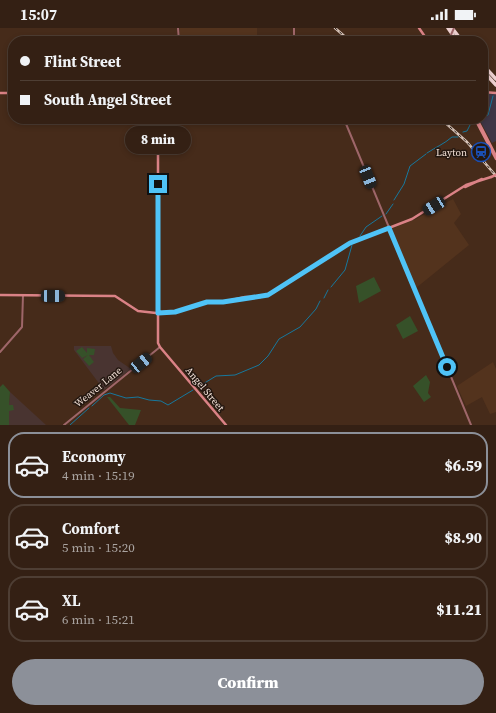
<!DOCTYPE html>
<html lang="en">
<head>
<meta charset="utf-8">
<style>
  :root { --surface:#342014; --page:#3f2d22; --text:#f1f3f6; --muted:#a9a3a0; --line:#4e3e34; --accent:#8c9099 }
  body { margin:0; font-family:"Source Serif 4",serif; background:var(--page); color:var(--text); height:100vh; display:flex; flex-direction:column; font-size:15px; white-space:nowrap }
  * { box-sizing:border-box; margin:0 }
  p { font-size:13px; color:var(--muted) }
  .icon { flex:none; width:22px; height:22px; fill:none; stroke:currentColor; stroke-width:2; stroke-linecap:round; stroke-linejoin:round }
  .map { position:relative; height:397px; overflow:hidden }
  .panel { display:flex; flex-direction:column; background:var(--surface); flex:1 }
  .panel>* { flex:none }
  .guide { position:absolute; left:8px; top:8px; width:480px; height:88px; border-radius:16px; box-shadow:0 2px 6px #0003,0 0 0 1px var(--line); display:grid; align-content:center; height:88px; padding:0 12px; background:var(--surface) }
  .end { position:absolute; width:18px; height:18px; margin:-9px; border:5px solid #4fc3f7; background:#111; box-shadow:0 0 0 2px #111 }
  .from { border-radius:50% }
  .bubble { position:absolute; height:28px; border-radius:14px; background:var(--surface); box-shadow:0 2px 6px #0003,0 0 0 1px var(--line); font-size:13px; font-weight:800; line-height:28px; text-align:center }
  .car { position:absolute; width:12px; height:24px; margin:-12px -6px; border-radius:5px; box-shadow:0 0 3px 1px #0007; background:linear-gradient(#222 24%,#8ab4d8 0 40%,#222 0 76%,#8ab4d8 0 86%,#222 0) }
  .guide b { display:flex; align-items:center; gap:14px; height:38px; font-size:15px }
  .guide b+b { border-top:1px solid var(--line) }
  .guide i { width:10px; height:10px; background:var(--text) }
  ul { padding:7px 0 0; list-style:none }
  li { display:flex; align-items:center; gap:12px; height:66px; margin:0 8px 6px; padding:0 4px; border:2px solid var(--line); border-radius:16px }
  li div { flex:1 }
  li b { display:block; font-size:15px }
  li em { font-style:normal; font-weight:800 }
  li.current { border-color:var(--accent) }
  li>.icon { width:36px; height:36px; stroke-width:1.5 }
  .button { display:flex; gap:8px; margin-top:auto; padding:8px 12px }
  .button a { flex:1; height:46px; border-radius:24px; background:var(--accent); color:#fff; font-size:16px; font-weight:800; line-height:46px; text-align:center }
  .status { display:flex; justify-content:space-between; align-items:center; height:28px; padding:0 20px; background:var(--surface); direction:ltr }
  .status svg { height:11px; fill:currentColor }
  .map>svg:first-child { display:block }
</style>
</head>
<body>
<div class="status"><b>15:07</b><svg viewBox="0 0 49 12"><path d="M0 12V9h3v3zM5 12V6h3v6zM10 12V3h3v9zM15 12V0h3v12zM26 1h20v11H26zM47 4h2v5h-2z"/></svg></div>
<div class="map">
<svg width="496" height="397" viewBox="0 0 496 397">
  <rect width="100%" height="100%" fill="#462b1a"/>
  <path fill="#3f3646" d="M483 66H496V113L492 115 479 91H483Z"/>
  <path fill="#53331d" d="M180 0H257V13H180Z
    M453 171 461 186 454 195 469 217 416 260 391 201 416 191Z
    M493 334 496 341V384L490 386 482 369 466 378 457 358Z"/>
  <path fill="#493431" d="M74 318H111L113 325 118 332 131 341 104 362 74 322Z
    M10 364 46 397H9V375Z"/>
  <path fill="#365129" d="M374 249 381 263 359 275 356 258Z
    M410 288 418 303 403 311 396 297Z
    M82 319 87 325V320L95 321 94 327H89L94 334 89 338 83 331 88 327 82 330 76 323Z
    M426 347 430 354 428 365 431 369 424 374 413 358Z
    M3 356 10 364 9 377H13L14 382 9 383V397H0V359Z
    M107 369H110L120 380 141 382 135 397H129Z"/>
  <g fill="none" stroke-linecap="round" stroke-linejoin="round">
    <path stroke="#17789d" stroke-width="1" d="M485 88 488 87 493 68
      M463 104 467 103 472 93
      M427 125C436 119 444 116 452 109H458
      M394 172 404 156 410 138 426 126
      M386 186 393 176
      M360 208 366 199 382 188
      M331 259 345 242 352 217
      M324 270 328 262
      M198 359 216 348 235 347 259 337 268 328 279 311 300 299 316 281 320 273
      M92 378 104 367 110 365 126 370 138 369 149 372 161 373 168 377 193 362
      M70 397 89 380"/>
    <path stroke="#9e6669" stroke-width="2" d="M178 0 179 13
      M294 13V0
      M344 91 471 397
      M0 324 22 299 23 267
      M64 397 160 319"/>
    <path stroke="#da8286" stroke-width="2.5" d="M419 0 428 13
      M483 64 496 65
      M0 65H13
      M158 91V315L160 319 226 397
      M475 91 496 131
      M477 91 496 128
      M465 159 482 151
      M0 267 115 268 138 283 156 285 175 284 207 274H223L245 269H260L274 264 350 215 412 191 466 157 491 149"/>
    <path stroke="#edd0d0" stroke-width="3.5" d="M448 0 457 13
      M452 0 462 13
      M483 37 496 51
      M483 43 496 57"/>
    <g stroke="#d8c4b9" stroke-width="2.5">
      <path id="rail" d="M335 0 350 13
        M441 91 467 114 496 148"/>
    </g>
    <use href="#rail" stroke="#231710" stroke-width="1" stroke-dasharray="3" stroke-linecap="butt"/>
    <path stroke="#9e6669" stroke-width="2" d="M450 9 454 0"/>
    <path stroke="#da8286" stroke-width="2.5" d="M491 149 496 147"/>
  </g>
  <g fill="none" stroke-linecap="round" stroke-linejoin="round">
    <path stroke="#4fc3f7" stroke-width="5" d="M158 156V285L175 284 207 274H223L268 267 350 215 389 200 447 339"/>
  </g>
  <defs>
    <g id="station-ring" transform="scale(1)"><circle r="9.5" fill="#231710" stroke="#1a4fb4" stroke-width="1.5"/><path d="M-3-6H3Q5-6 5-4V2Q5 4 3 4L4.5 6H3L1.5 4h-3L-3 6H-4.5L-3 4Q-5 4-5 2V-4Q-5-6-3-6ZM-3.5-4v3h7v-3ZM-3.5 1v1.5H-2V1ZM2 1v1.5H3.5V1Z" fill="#1a4fb4"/></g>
  </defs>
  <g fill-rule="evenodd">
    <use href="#station-ring" x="481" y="124"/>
  </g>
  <g text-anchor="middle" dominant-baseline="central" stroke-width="3" stroke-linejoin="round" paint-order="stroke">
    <g font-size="10" fill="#f4e2d8" stroke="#231710" text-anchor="end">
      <text x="467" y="124">Layton</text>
    </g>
    <g font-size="10" fill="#f4e2d8" stroke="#231710">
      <text transform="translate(98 359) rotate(-39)">Weaver Lane</text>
      <text transform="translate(205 361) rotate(50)">Angel Street</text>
    </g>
  </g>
</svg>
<i class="end from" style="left:447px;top:339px"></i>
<i class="end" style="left:158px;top:156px"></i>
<div class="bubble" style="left:125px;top:98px;width:66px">8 min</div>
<i class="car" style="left:368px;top:149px;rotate:158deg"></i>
<i class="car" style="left:434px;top:178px;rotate:238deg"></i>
<i class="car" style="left:53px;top:268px;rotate:90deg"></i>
<i class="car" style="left:141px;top:335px;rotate:51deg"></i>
<div class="guide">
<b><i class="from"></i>Flint Street</b>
<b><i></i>South Angel Street</b>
</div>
</div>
<section class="panel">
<ul>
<li class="current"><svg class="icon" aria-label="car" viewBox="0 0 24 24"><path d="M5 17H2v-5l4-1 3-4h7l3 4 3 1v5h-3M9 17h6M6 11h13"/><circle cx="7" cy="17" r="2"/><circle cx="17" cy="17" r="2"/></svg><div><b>Economy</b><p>4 min · 15:19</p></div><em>$6.59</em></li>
<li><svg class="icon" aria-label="car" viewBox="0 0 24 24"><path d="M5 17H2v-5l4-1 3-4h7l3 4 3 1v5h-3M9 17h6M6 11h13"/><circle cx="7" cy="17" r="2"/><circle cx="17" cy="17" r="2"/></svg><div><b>Comfort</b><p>5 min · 15:20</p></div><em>$8.90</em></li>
<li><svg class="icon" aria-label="car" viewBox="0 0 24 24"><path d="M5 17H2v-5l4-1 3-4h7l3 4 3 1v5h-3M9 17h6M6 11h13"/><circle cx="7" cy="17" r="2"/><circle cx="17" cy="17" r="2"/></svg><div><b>XL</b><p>6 min · 15:21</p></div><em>$11.21</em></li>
</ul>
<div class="button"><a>Confirm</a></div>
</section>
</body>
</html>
